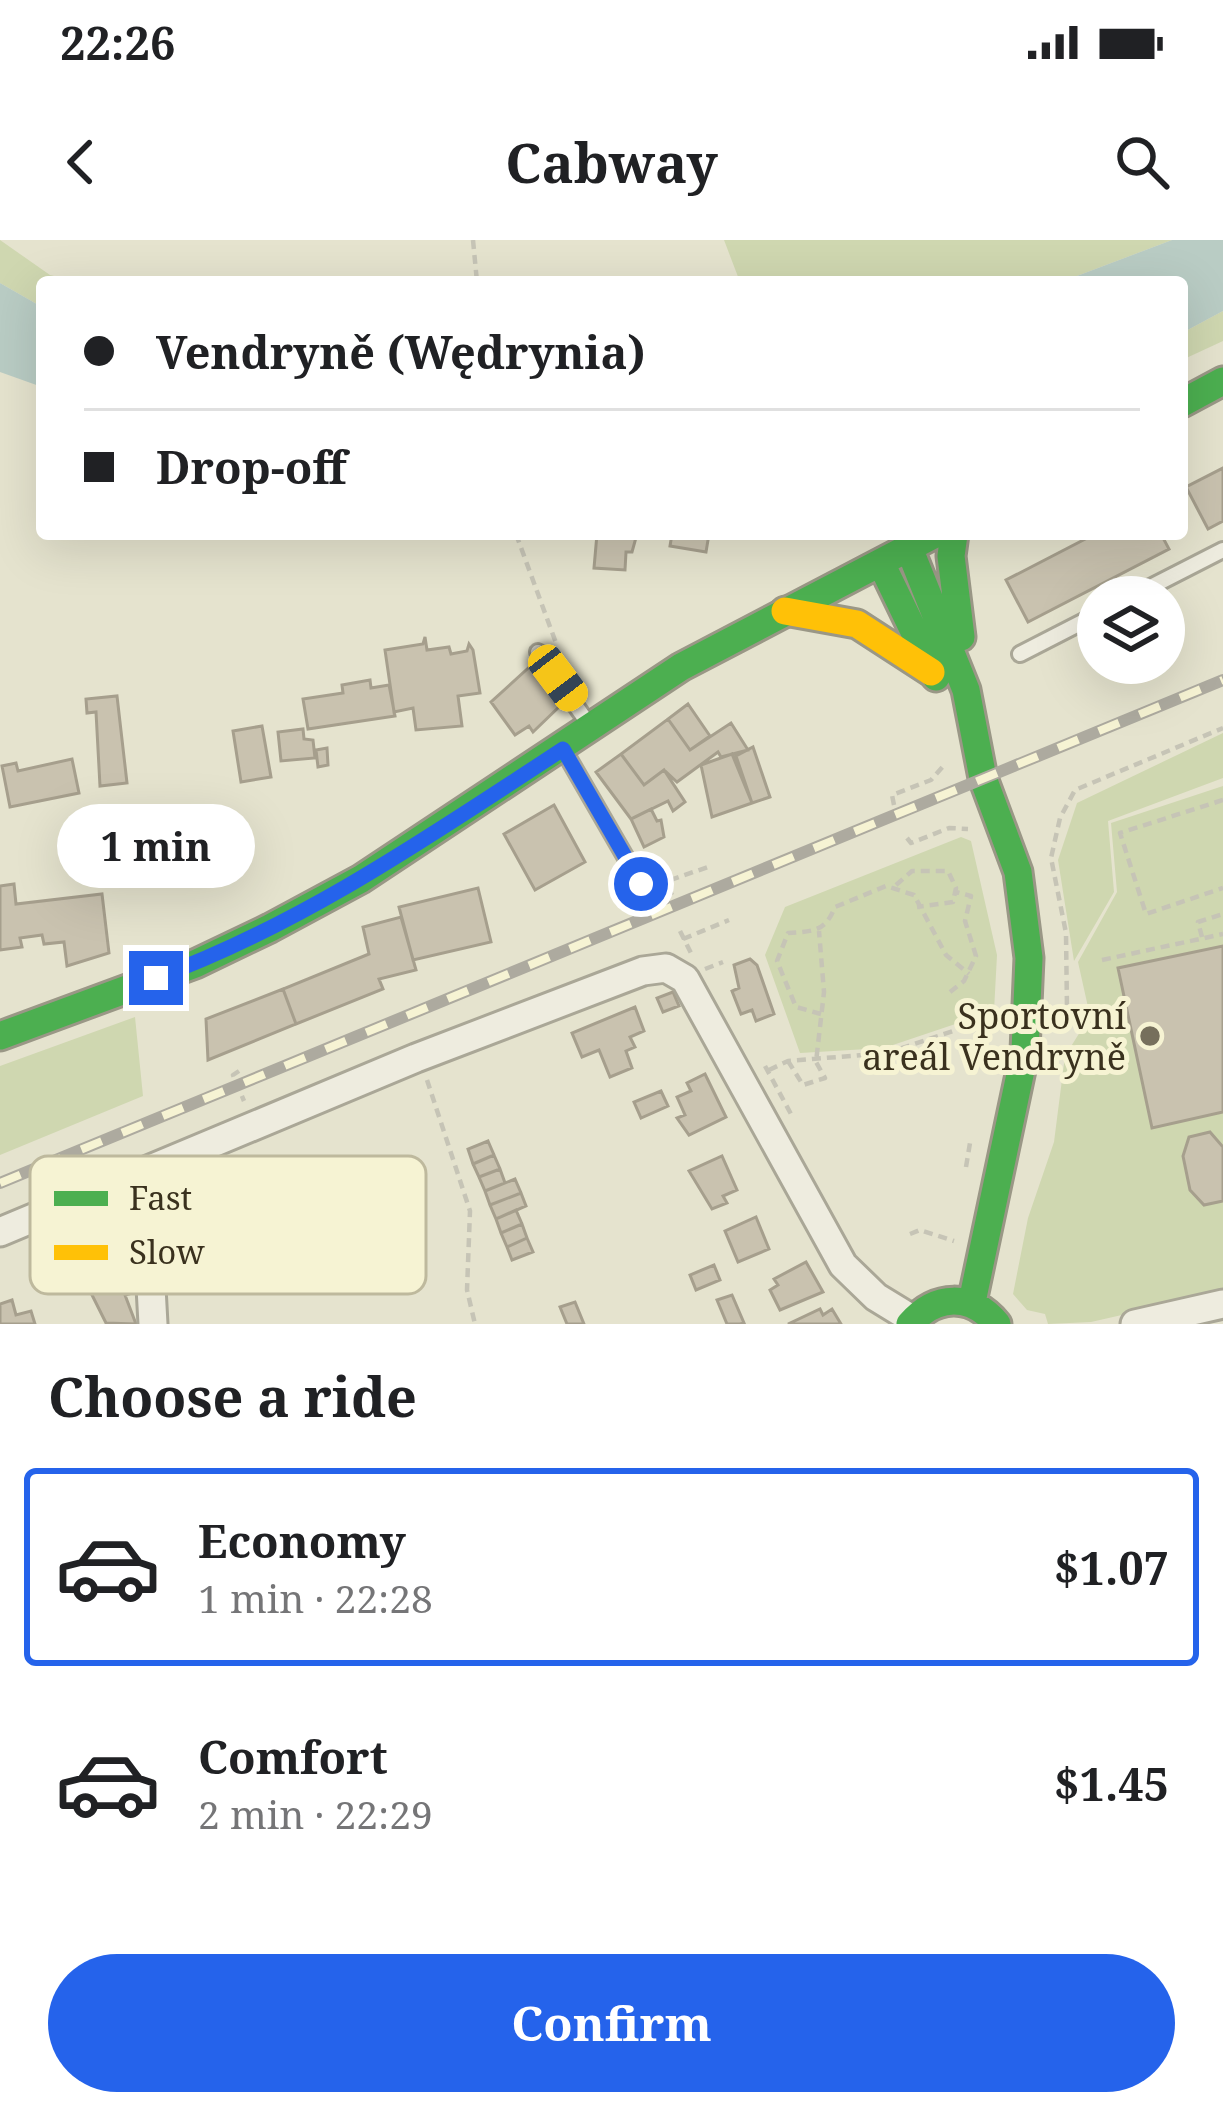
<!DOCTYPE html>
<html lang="en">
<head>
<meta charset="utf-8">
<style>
  :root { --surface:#fff; --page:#f6f6f6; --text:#202124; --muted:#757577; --line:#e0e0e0; --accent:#2563eb }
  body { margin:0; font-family:"Noto Serif",serif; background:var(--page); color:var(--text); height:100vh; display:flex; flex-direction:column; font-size:45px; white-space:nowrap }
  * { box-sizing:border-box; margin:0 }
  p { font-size:39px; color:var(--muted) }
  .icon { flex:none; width:66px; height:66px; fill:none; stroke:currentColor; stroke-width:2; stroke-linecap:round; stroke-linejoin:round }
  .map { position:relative; height:1084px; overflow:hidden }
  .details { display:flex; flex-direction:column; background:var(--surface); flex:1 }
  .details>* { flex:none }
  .hud { position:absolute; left:36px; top:36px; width:1152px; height:264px; border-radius:12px; box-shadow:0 12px 48px #0002; display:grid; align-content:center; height:264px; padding:0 48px; background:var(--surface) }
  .fabs { position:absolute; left:1077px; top:336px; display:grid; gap:24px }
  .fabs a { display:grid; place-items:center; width:108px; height:108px; border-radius:50%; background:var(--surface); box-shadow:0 12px 48px #0002; font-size:60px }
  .end { position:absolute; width:54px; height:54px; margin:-27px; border:15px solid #2563eb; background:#fff; box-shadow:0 0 0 6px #fff }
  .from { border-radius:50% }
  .bubble { position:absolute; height:84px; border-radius:42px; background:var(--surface); box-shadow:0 12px 48px #0002; font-size:39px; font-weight:700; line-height:84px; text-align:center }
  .car { position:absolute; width:36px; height:72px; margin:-36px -18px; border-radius:15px; box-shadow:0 0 9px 3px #0007; background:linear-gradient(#f5c518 24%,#345 0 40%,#f5c518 0 76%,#345 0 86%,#f5c518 0) }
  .hud b { display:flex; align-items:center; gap:42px; height:114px; font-size:45px }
  .hud b+b { border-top:3px solid var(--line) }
  .hud i { width:30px; height:30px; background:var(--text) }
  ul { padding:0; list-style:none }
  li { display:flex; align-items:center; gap:36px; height:198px; margin:0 24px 18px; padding:0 24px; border:6px solid transparent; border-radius:12px }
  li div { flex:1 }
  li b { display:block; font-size:45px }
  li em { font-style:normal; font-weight:700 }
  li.active { border-color:var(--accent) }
  li>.icon { width:108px; height:108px; stroke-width:1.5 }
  h2 { padding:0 48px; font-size:54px; line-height:144px }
  .primary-button { display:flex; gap:24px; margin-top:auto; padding:24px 48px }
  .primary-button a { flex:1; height:138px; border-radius:72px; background:var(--accent); color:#fff; font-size:48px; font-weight:700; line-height:138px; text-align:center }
  .status { display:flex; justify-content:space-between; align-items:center; height:84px; padding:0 60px; background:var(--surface); direction:ltr }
  .status svg { height:33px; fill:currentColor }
  header { display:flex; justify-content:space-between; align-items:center; height:156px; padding:0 48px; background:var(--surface); font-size:54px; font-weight:700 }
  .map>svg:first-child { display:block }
</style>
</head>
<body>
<div class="status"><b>22:26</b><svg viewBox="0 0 49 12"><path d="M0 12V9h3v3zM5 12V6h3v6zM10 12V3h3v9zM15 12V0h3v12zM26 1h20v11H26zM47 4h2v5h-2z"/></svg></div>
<header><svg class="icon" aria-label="back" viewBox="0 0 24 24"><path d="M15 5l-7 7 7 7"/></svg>Cabway<svg class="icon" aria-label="search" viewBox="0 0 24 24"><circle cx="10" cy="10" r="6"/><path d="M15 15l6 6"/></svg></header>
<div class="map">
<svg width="1223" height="1084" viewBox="0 0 1223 1084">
  <rect width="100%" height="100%" fill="#e5e3ce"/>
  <path fill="#cfd7b0" d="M0 0 50 35 78 42H42V67L0 43Z
    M724 0H1172L1061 42H740Z
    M1223 71V101L1182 120V93Z
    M1223 493V538L1108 581 1114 652 1074 721 1058 620 1077 563Z
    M1223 546V1052L1091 1082 1048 1084 1045 1074 1027 1070 1013 1054 1028 978 1054 902 1065 816 1090 776 1078 722 1117 652 1111 583Z
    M961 597 971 601 997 715 994 771 884 808 800 813 765 715 785 667Z
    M135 777 143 856 0 915V826Z"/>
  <path fill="#b9ccc4" d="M1172 0H1223V71L1182 93V42H1061Z
    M0 43 42 67V147L0 132Z"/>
  <path fill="#c9c2af" stroke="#a69f8d" stroke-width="3" d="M1223 228V281L1208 289 1186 247Z
    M597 294H637L632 312H626L625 330 594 328Z
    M672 294H709L706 312 670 306Z
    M1095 294H1161L1169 309 1028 382 1006 340Z
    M425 397 427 410 449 407 451 414 467 411 469 404 473 410 480 453 458 456 462 486 416 490 413 468 394 472 385 410 423 404Z
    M536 421 564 462 533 492 529 486 515 495 491 462Z
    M370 440 371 448 389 445 395 476 308 489 303 459 343 453 342 445Z
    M117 456 127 543 100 546 96 472 87 473 86 459Z
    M688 464 710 496 690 510 668 479Z
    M668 479 690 510 731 483 748 510 721 517 718 512 677 542 664 530 644 545 621 514Z
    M262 486 271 537 241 542 233 491Z
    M303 489 304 499 313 500 315 518 281 521 278 492Z
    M753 507 770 557 752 563 736 516Z
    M327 508 328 525 318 527 316 510Z
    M621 514 644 545 664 530 685 562 673 571 668 561 631 579 596 532Z
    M732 514 752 563 712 577 701 525Z
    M72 519 79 553 10 567 2 526 16 523 18 531Z
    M554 565 585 622 535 650 504 594Z
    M651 569 657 581 661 580 664 597 644 607 631 579Z
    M14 644 16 664 102 654 109 713 67 726 64 702 44 704 42 695 20 698 22 707 0 710V646Z
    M478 648 491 702 413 720 399 667Z
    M401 677 416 730 379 739 383 749 296 784 283 749 369 714 363 687Z
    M1223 706V872L1152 888 1118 728Z
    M750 719 757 725 774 774 756 781 752 770 741 774 732 751 739 748 734 725Z
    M283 749 296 784 208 820 206 779Z
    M673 752 679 766 663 772 657 758Z
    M635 767 644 791 630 797 635 807 626 811 632 828 610 837 599 810 582 817 572 793Z
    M705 834 726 877 689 895 677 878 685 875 677 857 691 851 687 843Z
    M661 851 668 866 641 878 634 862Z
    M1210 892 1223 907V961L1204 965 1190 950 1183 916 1189 897Z
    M488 901 494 915 473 924 468 909Z
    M494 915 500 929 479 937 473 924Z
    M722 916 737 950 723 956 727 963 712 969 689 931Z
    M500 929 505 943 485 951 479 937Z
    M515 939 521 953 490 965 485 951Z
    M521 953 526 966 496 979 490 965Z
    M516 970 522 984 501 993 496 979Z
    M756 977 769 1009 738 1022 725 991Z
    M522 984 527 998 507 1007 501 993Z
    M527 998 533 1012 512 1020 507 1007Z
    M806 1022 823 1052 780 1070 770 1050 778 1045 774 1039Z
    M714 1025 720 1040 696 1050 690 1035Z
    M119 1027 129 1054 125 1055 136 1084 106 1083 85 1041Z
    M732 1055 744 1083 740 1084H727L717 1060Z
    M12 1060 16 1075 31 1071 35 1084H0V1064Z
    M575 1062 584 1084H567L560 1067Z
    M820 1069 823 1075 832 1069 841 1084H788Z"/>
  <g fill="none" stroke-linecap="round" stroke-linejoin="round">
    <g stroke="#aaa797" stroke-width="20">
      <path id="lane" d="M1131 357 1223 310
        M538 412 590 486
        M1020 414 1098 374
        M563 509 641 644"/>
    </g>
    <g stroke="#aaa797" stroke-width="33">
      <path id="street" d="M132 940 148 992 153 1084
        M0 992 416 818 643 731 666 728 685 739 843 1025 876 1057 912 1079
        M1135 1084 1223 1064"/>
    </g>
    <g stroke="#9a9786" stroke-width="33">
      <path id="fast" d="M1182 163 1223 141
        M954 294 951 316 961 397
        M909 308 966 450 983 538 1018 632 1029 718 1025 811 972 1062
        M881 323 936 437
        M0 796 195 724 270 688 361 639 681 427 935 294
        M910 1084C936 1054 971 1053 997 1084"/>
    </g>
    <g stroke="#9a9786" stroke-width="33">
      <path id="slow" d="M785 371 857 384 931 432"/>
    </g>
    <path stroke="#c6c4b6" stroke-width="4.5" stroke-dasharray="9 6" stroke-linecap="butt" d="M473 0 477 42
      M516 294 556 403
      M1223 560 1120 593 1146 674 1223 648
      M894 565 892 555 931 540 946 523
      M907 598 911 603 949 588 968 589
      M663 637 672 655
      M656 645 708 627
      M896 645 912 631H948L956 648 953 662 917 667
      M680 691 691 713
      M1202 697 1198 682 1223 674
      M683 699 729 680
      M1102 720 1223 694
      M705 729 723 722
      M950 752 964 741 976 716 965 681 971 656 956 652
      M821 774 796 767 777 721 788 693C814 691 825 692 835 667L886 646 914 655 946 715 969 734
      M1060 777 1067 770 1066 693 1051 618 1060 578 1075 550 1223 488
      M788 821 803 845 825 838 816 822 824 752 819 691
      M765 826 791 874
      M769 830 788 821 887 813 995 777
      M239 831 233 835 244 861
      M427 840 470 971 467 1050 475 1084
      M966 927 970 903
      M910 994 920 990 954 1001"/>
    <use href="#lane" stroke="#eeecdf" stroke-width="14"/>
    <use href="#street" stroke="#eeecdf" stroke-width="27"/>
    <use href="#fast" stroke="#4caf50" stroke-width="27"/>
    <use href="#slow" stroke="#ffc107" stroke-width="27"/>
    <g stroke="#adaa9f" stroke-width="12">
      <path id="rail" d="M0 943 1223 440"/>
    </g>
    <use href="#rail" stroke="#f6f3d3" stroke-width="8" stroke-dasharray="22" stroke-linecap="butt"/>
  </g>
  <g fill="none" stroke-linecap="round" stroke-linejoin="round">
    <path stroke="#2563eb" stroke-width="15" d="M156 738C303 684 433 594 563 509L641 644"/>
  </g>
  <circle fill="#766f5c" stroke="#f6f3d3" stroke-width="4.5" cx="1150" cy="796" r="12"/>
  <g text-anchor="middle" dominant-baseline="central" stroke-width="10" stroke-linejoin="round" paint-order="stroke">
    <g font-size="36" fill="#3a311e" stroke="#f6f3d3" text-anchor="end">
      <text x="1126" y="775">Sportovní<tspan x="1126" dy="41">areál Vendryně</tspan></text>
    </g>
  </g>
  <rect x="30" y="916" width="396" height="138" rx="18" fill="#f6f3d3" stroke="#beb99d" stroke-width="3"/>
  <rect x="54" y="951" width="54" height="15" fill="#4caf50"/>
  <rect x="54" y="1005" width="54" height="15" fill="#ffc107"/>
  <g font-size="33" fill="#3a311e">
    <text x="129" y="970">Fast</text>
    <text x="129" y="1024">Slow</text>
  </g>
</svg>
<div class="fabs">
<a><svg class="icon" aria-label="layers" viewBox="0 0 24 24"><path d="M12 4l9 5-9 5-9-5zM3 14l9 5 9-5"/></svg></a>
</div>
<i class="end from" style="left:641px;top:644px"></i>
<i class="end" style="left:156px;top:738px"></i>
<div class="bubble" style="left:57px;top:564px;width:198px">1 min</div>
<i class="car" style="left:558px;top:438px;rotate:143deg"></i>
<div class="hud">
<b><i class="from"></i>Vendryně (Wędrynia)</b>
<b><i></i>Drop-off</b>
</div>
</div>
<section class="details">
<h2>Choose a ride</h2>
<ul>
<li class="active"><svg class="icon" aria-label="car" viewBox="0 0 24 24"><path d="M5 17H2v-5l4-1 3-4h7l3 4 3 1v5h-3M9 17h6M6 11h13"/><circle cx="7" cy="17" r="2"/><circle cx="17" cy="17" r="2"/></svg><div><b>Economy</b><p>1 min · 22:28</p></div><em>$1.07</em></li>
<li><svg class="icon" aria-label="car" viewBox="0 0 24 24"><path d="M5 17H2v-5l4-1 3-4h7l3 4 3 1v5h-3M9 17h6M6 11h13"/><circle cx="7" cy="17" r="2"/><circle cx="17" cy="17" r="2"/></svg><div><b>Comfort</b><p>2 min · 22:29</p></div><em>$1.45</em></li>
</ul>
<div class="primary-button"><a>Confirm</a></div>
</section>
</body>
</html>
